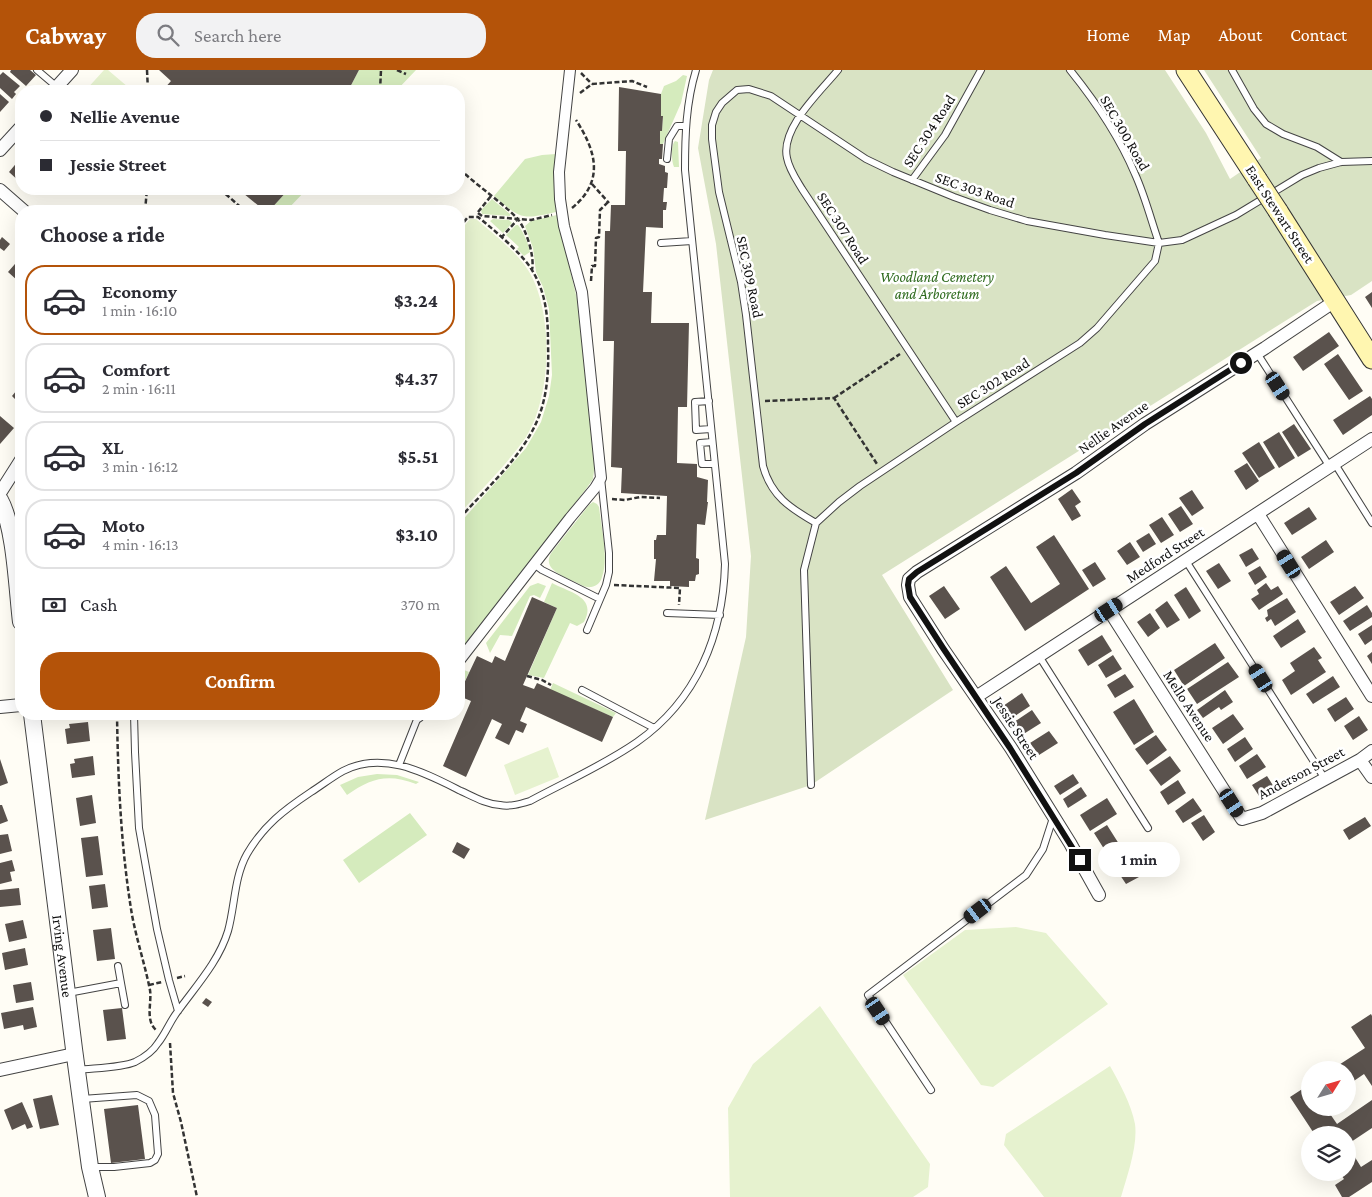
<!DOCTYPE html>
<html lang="en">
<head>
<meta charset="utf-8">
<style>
  :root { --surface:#fff; --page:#f2f2f3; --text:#2b2b33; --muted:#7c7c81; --line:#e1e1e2; --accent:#b45309 }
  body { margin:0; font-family:"Crimson Pro",serif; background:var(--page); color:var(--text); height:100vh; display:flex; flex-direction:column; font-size:19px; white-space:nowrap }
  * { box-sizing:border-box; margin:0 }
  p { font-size:16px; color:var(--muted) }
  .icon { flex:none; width:28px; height:28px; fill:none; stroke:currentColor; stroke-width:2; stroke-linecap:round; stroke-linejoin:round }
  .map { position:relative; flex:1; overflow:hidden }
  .sheet { position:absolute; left:15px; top:135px; width:450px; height:515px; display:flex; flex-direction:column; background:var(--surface); border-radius:20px; box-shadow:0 5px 20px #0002 }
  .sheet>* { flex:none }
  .hud { position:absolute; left:15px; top:15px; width:450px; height:110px; border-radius:20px; box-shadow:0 5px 20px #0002; display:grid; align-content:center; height:110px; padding:0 25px; background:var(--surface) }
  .needle { width:32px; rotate:53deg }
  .tools { position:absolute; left:1301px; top:991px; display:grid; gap:10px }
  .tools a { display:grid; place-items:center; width:55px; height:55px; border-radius:50%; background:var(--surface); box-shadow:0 5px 20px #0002; font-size:25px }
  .end { position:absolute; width:22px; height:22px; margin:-11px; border:6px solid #111; background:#fff; box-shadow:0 0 0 2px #fff }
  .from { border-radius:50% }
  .bubble { position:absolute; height:35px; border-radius:18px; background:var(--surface); box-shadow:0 5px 20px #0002; font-size:16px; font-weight:700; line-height:35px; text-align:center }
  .car { position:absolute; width:15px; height:30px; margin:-15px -8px; border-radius:6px; box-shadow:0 0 4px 1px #0007; background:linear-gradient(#222 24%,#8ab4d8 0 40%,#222 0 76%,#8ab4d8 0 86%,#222 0) }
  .hud b { display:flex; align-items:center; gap:18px; height:48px; font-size:19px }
  .hud b+b { border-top:1px solid var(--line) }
  .hud i { width:12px; height:12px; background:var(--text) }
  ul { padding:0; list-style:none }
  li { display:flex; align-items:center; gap:15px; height:70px; margin:0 10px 8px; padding:0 15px; border:2px solid var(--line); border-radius:20px }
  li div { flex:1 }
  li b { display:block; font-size:19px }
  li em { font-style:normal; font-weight:700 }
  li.selected { border-color:var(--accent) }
  li>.icon { width:45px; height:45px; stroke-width:1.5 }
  h2 { padding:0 25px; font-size:22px; line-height:60px }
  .pay { display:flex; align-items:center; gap:12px; height:55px; padding:0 25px; font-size:19px }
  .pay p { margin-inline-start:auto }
  .primary-button { display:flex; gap:10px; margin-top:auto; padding:10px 25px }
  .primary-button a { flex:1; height:58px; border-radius:20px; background:var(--accent); color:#fff; font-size:20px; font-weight:700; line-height:58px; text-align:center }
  header { display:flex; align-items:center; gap:30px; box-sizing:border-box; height:70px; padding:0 25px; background:var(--accent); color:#fff }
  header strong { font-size:24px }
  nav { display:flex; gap:28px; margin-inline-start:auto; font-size:18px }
  .search { width:350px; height:45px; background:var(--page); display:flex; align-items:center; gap:12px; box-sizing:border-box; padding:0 18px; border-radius:20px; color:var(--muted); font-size:19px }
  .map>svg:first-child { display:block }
</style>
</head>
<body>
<header>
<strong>Cabway</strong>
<div class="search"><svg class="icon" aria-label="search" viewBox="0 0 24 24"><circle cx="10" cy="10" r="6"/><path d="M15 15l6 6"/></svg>Search here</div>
<nav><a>Home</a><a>Map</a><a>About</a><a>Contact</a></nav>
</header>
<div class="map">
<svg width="1372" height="1127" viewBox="0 0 1372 1127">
  <rect width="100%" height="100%" fill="#fffdf5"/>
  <path fill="#d5ebbd" d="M359 0H416L396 21H348Z
    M683 5 687 6 681 33 663 74H660V61H662L663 46H661V24L664 16 676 11Z
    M675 71 678 72 679 97H674C671 90 671 75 675 71Z
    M556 84 554 117 556 142C521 150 521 149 494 126L525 89 542 85Z
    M289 119H307L286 141H269Z
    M492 129 510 144V146L482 144 481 140Z
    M557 145 577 229 595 393 593 409 586 419 459 582V454L526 378 541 352 549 326 552 305 549 239 543 217 536 202 533 178 525 156 531 151Z
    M493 149 509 150 512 153 503 163 490 151Z
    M516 155H518C524 163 528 173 530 182L524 186 517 179 519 177 506 165Z
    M593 432 597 434 599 437C601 456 609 488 602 507 601 512 597 516 591 517 585 518 578 513 573 511 561 505 541 498 552 482L589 435Z
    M538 513 546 516 540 528 534 525 530 526 512 566 500 565 490 583 486 573 530 516Z
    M552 513C571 523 597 527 584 552L577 556 570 553 544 608 528 605 557 538 544 532Z
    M464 600 469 602 459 624V608Z
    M553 613 616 643 613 647 550 620Z
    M377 704 397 705 419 712 416 714C388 703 371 708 347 725L340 715 358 707Z
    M410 743 427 765 359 813 343 790Z"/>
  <path fill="#d9e3c4" d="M713 0H1165L1206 63 1230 109 1261 88 1204 0H1372V211L1351 225 1317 231 882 505 953 620 811 715 705 750 746 567 751 486 716 174 698 78 709 10Z"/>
  <path fill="#e6f2cf" d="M104 0H108L128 17 124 21H85Z
    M470 149H476C494 165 515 180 528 200 554 241 552 326 526 367 509 392 480 421 459 444V162Z
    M548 677 559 707 515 725 504 695Z
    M1016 857 1046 863 1108 934 993 1017 981 1015 903 905 965 860Z
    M820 936 930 1094 928 1117 913 1127H730L728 1038 753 994Z
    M1110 996C1120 1014 1131 1034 1135 1054 1138 1076 1127 1106 1121 1127H1044L1004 1075 1006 1064Z"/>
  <path fill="#5a524d" d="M11 0H30L36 5 26 16 10 2Z
    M159 0H359L348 21H162L171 11Z
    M3 2 20 16 14 22 16 24 12 29 0 18V5Z
    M619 17 661 24V46H663L662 61H660V74H663L662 89H659V94L665 96V102L668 103 667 118H664L663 132H667L666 140H663V158L646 157 643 222H652L651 253H689L687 337H678L677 393 697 394V407L708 410 707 432H708L705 455 697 454 696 488 699 489V504L696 505 695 511H689V517L670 516V511H654L656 489H654V470H656L657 465H666L667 426 621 423 622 398 611 397 614 271H603L605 161H610L611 135H625L626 81H618Z
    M0 24 9 32 0 42Z
    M19 90 21 93V113L9 102Z
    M238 119H289L269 141H265Z
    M2 167 10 174 4 181 0 178V170Z
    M21 187V207L18 211 8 202Z
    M1372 222V238L1365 227Z
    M1329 262 1339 276 1303 301 1293 287Z
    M1338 284 1363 321 1349 330 1324 294Z
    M21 315V335L12 326Z
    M1370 326 1372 329V345L1343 365 1333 350Z
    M0 346 14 358 0 374Z
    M1294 354 1311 379 1298 387 1282 362Z
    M1279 362 1295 388 1279 398 1263 372Z
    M1259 372 1275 398 1259 408 1242 383Z
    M1247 393 1259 411 1246 420 1234 401Z
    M1072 419 1081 432 1075 436 1081 446 1072 451 1058 429Z
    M1192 420 1204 438 1192 446 1179 428Z
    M1181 436 1193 454 1180 462 1168 444Z
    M1309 437 1317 449 1292 465 1284 453Z
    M1162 447 1174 465 1161 473 1149 455Z
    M1149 463 1156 474 1143 482 1136 471Z
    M1054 465 1089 519 1025 561 990 507 1006 496 1031 533 1060 514 1036 477Z
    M1326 470 1334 482 1309 499 1301 487Z
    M1130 472 1140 487 1127 495 1117 481Z
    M1252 478 1259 489 1246 497 1239 485Z
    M1095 492 1106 509 1093 517 1082 500Z
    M1219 493 1231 511 1218 519 1206 501Z
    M1260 496 1267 507 1255 515 1248 503Z
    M1266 513 1271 520 1278 516 1283 524 1259 540 1251 529 1259 524 1257 520Z
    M944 516 960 539 945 549 929 526Z
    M1355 516 1364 528 1339 545 1330 532Z
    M1186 517 1201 541 1189 549 1174 525Z
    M532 527 557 538 523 615 534 619 537 613 613 647 602 672 526 637 520 651 527 654 523 663 516 660 509 675 495 668 502 654 492 649 466 707 443 696 471 631 459 626V624L477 586 492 593 495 586 505 591Z
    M1287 528 1296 542 1275 556 1271 549 1267 552 1265 548 1268 546 1267 540Z
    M1167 531 1180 550 1167 558 1155 540Z
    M1367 535 1372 543V547L1350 561 1343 551Z
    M1150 543 1160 558 1148 567 1137 552Z
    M1298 549 1306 562 1281 578 1273 566Z
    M1372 555V570L1365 575 1358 564Z
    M1102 565 1112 581 1088 596 1078 580Z
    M1215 573 1225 588 1184 616 1174 600Z
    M1314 577 1322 588 1318 590 1326 602 1291 625 1282 610 1295 601 1290 593Z
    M1372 582V594L1367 586Z
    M1113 585 1122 599 1106 608 1098 595Z
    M1228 592 1239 607 1197 634 1187 619Z
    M1125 604 1134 617 1115 628 1107 615Z
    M1333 606 1340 617 1313 634 1306 624Z
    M1225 620 1233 632 1221 640 1219 637 1203 648 1197 640Z
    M1022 623 1030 636 1012 648 1003 636Z
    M1346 627 1354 639 1335 652 1327 639Z
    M1134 629 1154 662 1134 675 1113 642Z
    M1032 640 1041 653 1022 665 1014 652Z
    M1233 644 1244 659 1223 674 1212 658Z
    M1359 646 1368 660 1353 670 1344 656Z
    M88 652 90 671 67 674 65 659 70 658 69 654Z
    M1049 661 1058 673 1039 685 1030 673Z
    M1156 665 1167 680 1147 695 1135 679Z
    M1245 667 1253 679 1235 692 1227 679Z
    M1257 684 1266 697 1247 709 1239 696Z
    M93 686 95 705 72 708 70 694 75 693 74 689Z
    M1170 686 1181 701 1161 716 1149 700Z
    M0 689 8 713 0 716Z
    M1073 704 1079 713 1060 725 1054 716Z
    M1267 706 1276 720 1261 729 1252 715Z
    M1178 710 1186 723 1168 735 1160 722Z
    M1081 717 1087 726 1068 738 1063 729Z
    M92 725 96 753 80 756 76 728Z
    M1107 728 1117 744 1090 761 1080 745Z
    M1193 728 1202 741 1183 753 1175 741Z
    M0 735H2L8 751 0 754Z
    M1204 745 1215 762 1203 771 1191 753Z
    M1365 747 1371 756 1349 770 1343 760Z
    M1107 755 1119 774 1106 782 1094 763Z
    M8 764 12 781 0 784V765Z
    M98 766 103 805 86 807 81 768Z
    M457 772 470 779 464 789 452 782Z
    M1127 787 1139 807 1126 814 1114 796Z
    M12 790 15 801 10 802 12 811 0 814V793Z
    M105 814 108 837 92 839 89 816Z
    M19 818 21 835 0 837V820Z
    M23 850 27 868 9 872 5 854Z
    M111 858 115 889 97 891 93 860Z
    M25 878 28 895 5 900 2 883Z
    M31 912 34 930 16 933 13 915Z
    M206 928 212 932 208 937 202 933Z
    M33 937 37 957 24 960 23 955 4 959 1 943Z
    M122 938 126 969 107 971 103 940Z
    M1371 944 1372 946V1016L1364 1004 1348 1015V1000H1331L1365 978 1351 957Z
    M1310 1014V1038H1326L1337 1054 1372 1030V1058L1348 1074V1065H1315L1290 1027Z
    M52 1025 59 1055 40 1059 33 1029Z
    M22 1032 33 1057 27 1059 25 1054 12 1060 4 1040Z
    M138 1035 145 1089 111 1093 104 1039Z
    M1348 1076 1361 1097 1372 1090V1112L1349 1127H1342L1335 1115 1344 1109 1339 1102H1348Z"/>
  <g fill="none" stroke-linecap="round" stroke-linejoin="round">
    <g stroke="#444" stroke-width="8">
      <path id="service" d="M37 0 57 17
        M838 0C821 21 780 58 787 88 789 99 796 109 802 119L956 352
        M1070 0C1095 31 1119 66 1135 104 1145 126 1151 150 1159 173
        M1232 0 1254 39 1266 54 1283 64 1317 77 1341 92
        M667 89 669 69 677 56H686
        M912 110 945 65 981 0
        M661 173 692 171
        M1257 283 1330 397
        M709 331 695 332 696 360 711 359
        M712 372 700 373 702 394H714
        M1335 394 1372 453
        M816 453C790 438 771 426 763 396L746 245 741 212 719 122 712 69V55L716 42 722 33 737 20 749 19 771 26 866 89 893 102 954 127 990 140 1027 151 1105 165 1159 173 1182 170 1236 145 1302 105 1319 98 1341 92 1372 91
        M1186 491 1325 709
        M534 494 542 500 600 529
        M667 543 720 545
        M587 560 606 515 609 502V483L601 408
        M1039 586 1148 758
        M582 620 654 658
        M134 644 135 682 139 758 157 859 169 910 178 941
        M399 695 418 647
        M811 715 804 500 816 453 839 432 860 416 956 352 1080 273 1097 258 1155 191 1159 173
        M118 896 121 913
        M68 923 121 913 125 935
        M78 1000C94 998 121 998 135 992 143 988 153 981 158 973 166 963 170 951 178 941 196 916 219 891 228 861 235 836 234 807 247 784 264 755 284 740 311 722 322 715 332 707 343 701 383 680 425 703 461 721 474 727 486 734 500 735 510 737 520 734 530 731 565 712 604 695 637 672 697 630 723 565 725 494L685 100C685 66 686 33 696 0
        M931 1020 868 925 1026 805 1043 779 1053 748
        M82 1029 137 1025 149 1031 155 1045 158 1084 155 1090 150 1093 114 1097H91"/>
    </g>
    <g stroke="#444" stroke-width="12">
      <path id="pedestrian" d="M459 591 570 448 595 418 601 408 582 222 564 156 560 129 559 102 570 0
        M418 647 421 644"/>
    </g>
    <g stroke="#444" stroke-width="14">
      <path id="minor" d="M53 21 72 0
        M0 80 21 57
        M0 120 24 141
        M0 423 21 390
        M1258 444 1372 626
        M1109 540 1242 749 1262 743 1360 690 1372 681
        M976 627 1372 369
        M0 637 21 635
        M1360 690 1372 707
        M1099 825 1070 773 1011 678 943 579 910 527 908 515 909 509 917 502 1076 403 1145 354 1265 278 1335 231
        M0 1000 74 984"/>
    </g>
    <g stroke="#444" stroke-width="18">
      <g id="tertiary">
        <path d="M0 430C15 457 17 519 21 552"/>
        <path id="s1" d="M32 644 74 979 90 1097 97 1127"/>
      </g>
    </g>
    <g stroke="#333" stroke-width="21">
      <path id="secondary" d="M1186 0 1257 109
        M1278 141 1372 289"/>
    </g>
    <path stroke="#333" stroke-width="2.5" stroke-dasharray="5 2.5" stroke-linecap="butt" d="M147 0 148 21
      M397 0 406 4
      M581 3 592 14
      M380 21 381 0
      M580 23 592 14 632 11 647 17
      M465 104C482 119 501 132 517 148 526 158 535 187 532 200
      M592 114 609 133
      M220 119 245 141
      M572 138C605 111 596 81 576 50
      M145 141 147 119
      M478 142 491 126
      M478 143 482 146 531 150 552 145
      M459 158 468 147H478C493 159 519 181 530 197 546 221 548 246 548 273 549 306 547 336 530 365 512 396 483 422 459 449
      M501 168 518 149
      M591 211 592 196H595L596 168 599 167 600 140 608 132
      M834 328 900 284
      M765 331 834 328 877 394
      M612 429 625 430 640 427 660 428
      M614 515 680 518 679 535
      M527 606 542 610 551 615
      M117 644C118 711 121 779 132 845 137 871 145 895 150 920 152 933 145 950 156 960
      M177 908 185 906
      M149 915 162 912
      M170 973 173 1023 181 1052 197 1127"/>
    <use href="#service" stroke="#fff" stroke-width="6"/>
    <use href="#pedestrian" stroke="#fff" stroke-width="10"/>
    <use href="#minor" stroke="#fff" stroke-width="12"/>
    <use href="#tertiary" stroke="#fff" stroke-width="16"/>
    <use href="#secondary" stroke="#fff6b0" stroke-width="19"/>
    <g stroke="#333" stroke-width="21" stroke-linecap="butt">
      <path id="secondary-bridge" d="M1257 109 1278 141"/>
    </g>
    <use href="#secondary-bridge" stroke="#fff6b0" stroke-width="19"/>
  </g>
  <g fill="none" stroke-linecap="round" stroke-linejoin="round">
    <path stroke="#111" stroke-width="6" d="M1080 790 1010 678 943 578 910 527 908 515 909 509 917 502 1076 403 1145 354 1241 293"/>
  </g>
  <g text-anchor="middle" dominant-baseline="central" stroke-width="5" stroke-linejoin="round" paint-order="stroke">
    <g font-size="15" fill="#111" stroke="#fff">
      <text transform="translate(929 61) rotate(-57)">SEC 304 Road</text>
      <text transform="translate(1125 63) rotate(60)">SEC 300 Road</text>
      <text transform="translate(975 120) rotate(19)">SEC 303 Road</text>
      <text transform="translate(1280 144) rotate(57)">East Stewart Street</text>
      <text transform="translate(843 158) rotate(57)">SEC 307 Road</text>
      <text transform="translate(750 207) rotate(78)">SEC 309 Road</text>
      <text transform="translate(993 313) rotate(-32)">SEC 302 Road</text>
      <text transform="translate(1113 357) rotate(-35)">Nellie Avenue</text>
      <text transform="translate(1165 485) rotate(-33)">Medford Street</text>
      <text transform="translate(1189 636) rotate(57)">Mello Avenue</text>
      <text transform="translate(1016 658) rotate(57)">Jessie Street</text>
      <text transform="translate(1301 703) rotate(-28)">Anderson Street</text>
      <text stroke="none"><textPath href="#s1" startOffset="244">Irving Avenue</textPath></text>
    </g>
    <g font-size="15" font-style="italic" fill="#2f6b1f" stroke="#fff">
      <text x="937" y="207">Woodland Cemetery<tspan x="937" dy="17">and Arboretum</tspan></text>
    </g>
  </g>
</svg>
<div class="tools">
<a><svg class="needle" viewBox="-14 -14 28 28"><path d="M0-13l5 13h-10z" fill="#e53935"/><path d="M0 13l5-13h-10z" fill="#7c7c81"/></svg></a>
<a><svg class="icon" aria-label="layers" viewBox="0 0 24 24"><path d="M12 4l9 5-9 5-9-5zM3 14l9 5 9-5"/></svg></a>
</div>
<i class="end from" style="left:1241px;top:293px"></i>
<i class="end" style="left:1080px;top:790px"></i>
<div class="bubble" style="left:1098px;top:772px;width:82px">1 min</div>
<i class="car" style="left:1278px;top:316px;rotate:147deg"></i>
<i class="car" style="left:1289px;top:494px;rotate:328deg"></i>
<i class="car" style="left:1109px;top:540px;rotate:57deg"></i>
<i class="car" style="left:1261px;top:608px;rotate:328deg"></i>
<i class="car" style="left:1232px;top:733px;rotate:147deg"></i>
<i class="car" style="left:978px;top:841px;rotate:233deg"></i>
<i class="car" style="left:878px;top:941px;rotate:146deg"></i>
<div class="hud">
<b><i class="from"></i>Nellie Avenue</b>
<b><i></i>Jessie Street</b>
</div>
<section class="sheet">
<h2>Choose a ride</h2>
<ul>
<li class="selected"><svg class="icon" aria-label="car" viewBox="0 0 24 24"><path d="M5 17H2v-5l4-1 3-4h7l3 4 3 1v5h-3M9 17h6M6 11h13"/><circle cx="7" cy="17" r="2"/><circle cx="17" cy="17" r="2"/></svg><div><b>Economy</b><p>1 min · 16:10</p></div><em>$3.24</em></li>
<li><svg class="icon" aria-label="car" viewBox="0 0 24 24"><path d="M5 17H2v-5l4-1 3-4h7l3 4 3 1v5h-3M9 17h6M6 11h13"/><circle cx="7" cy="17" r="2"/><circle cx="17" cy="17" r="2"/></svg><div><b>Comfort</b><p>2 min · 16:11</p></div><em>$4.37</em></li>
<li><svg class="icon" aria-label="car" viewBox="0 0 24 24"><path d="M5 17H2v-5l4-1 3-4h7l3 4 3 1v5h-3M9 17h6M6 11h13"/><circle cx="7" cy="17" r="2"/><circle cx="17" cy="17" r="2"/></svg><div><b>XL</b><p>3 min · 16:12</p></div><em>$5.51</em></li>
<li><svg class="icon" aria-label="car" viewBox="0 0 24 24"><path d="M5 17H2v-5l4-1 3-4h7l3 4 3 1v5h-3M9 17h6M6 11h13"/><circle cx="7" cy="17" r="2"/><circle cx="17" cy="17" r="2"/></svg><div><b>Moto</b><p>4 min · 16:13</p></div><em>$3.10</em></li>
</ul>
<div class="pay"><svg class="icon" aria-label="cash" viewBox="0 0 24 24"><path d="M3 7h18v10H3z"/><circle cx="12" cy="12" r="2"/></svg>Cash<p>370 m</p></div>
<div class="primary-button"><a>Confirm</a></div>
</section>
</div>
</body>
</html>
